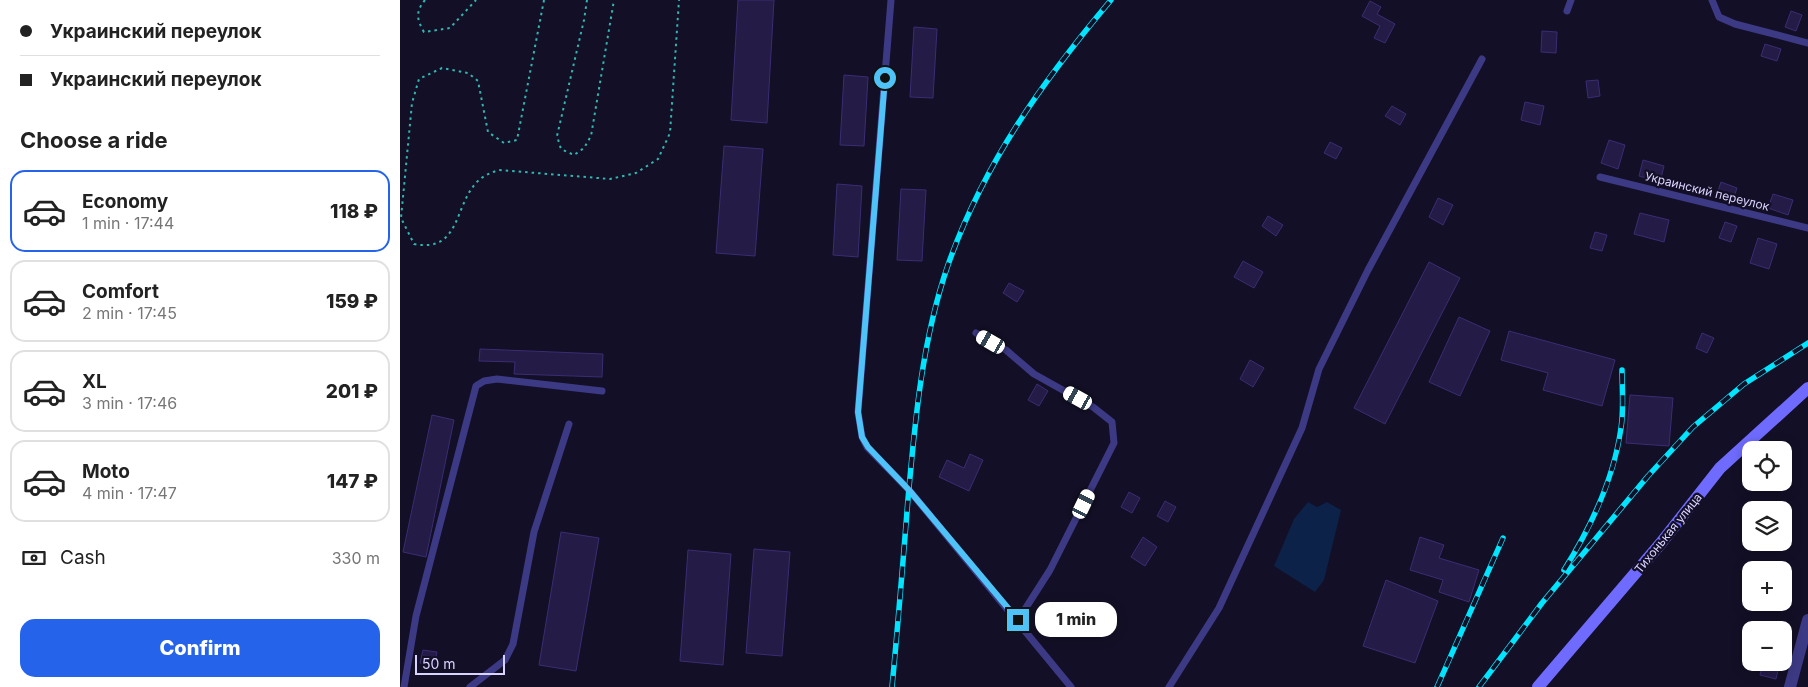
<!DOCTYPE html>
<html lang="en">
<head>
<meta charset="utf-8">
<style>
  :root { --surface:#fff; --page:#f6f6f6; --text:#222; --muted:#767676; --line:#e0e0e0; --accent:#2563eb }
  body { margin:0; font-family:Inter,sans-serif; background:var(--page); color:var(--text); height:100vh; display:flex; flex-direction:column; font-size:19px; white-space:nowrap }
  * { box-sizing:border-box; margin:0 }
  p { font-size:16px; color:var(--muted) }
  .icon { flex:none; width:28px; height:28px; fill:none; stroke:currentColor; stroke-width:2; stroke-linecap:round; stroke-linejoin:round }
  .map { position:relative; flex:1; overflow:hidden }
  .details { display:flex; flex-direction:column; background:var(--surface); width:400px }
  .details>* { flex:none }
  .hud { display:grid; align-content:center; height:110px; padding:0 20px; background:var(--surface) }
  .fabs { position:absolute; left:1342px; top:441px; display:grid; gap:10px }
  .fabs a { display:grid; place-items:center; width:50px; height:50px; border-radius:10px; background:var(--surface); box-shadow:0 2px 12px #0003; font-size:25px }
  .scale { position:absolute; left:15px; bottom:12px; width:90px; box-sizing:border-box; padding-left:5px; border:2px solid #d9d4ff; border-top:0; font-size:14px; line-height:18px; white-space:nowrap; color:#d9d4ff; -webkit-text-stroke:4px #130f26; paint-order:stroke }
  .end { position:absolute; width:22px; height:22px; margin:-11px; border:6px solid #4fc3f7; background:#111; box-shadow:0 0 0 2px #111 }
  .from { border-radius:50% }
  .bubble { position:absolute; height:35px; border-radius:15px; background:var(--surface); box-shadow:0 2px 12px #0003; font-size:16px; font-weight:800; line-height:35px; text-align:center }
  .car { position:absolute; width:15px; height:30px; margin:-15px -8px; border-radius:6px; box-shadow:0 0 4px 1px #0007; background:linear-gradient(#fff 24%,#345 0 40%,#fff 0 76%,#345 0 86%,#fff 0) }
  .hud b { display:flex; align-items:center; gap:18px; height:48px; font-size:19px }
  .hud b+b { border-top:1px solid var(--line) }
  .hud i { width:12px; height:12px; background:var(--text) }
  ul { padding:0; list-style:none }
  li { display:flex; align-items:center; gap:15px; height:82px; margin:0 10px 8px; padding:0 10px; border:2px solid var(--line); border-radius:15px }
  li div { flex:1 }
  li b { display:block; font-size:19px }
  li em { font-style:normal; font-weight:800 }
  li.active { border-color:var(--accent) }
  li>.icon { width:45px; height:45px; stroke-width:1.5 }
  h2 { padding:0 20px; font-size:22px; line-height:60px }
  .pay { display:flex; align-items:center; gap:12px; height:55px; padding:0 20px; font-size:19px }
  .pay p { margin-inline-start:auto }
  .cta { display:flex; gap:10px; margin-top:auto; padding:10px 20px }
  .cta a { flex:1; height:58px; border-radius:15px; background:var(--accent); color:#fff; font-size:20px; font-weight:800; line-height:58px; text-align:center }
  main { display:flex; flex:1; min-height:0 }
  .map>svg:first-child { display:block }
</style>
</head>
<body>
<main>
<section class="details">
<div class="hud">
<b><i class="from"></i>Украинский переулок</b>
<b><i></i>Украинский переулок</b>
</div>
<h2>Choose a ride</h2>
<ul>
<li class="active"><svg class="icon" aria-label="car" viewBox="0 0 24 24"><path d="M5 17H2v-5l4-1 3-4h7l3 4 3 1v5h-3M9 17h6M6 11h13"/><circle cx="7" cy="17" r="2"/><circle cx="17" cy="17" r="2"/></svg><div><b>Economy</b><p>1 min · 17:44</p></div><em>118 ₽</em></li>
<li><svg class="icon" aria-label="car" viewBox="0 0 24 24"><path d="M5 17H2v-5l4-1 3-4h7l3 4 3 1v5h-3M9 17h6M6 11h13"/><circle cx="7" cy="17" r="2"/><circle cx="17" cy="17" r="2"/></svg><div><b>Comfort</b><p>2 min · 17:45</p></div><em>159 ₽</em></li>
<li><svg class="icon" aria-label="car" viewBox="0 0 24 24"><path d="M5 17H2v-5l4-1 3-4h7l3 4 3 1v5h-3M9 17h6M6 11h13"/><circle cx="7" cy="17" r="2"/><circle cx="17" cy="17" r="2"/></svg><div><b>XL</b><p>3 min · 17:46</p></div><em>201 ₽</em></li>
<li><svg class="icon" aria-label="car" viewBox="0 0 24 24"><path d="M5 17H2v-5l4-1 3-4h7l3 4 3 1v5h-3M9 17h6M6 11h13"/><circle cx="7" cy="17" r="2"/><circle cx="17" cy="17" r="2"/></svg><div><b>Moto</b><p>4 min · 17:47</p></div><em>147 ₽</em></li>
</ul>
<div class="pay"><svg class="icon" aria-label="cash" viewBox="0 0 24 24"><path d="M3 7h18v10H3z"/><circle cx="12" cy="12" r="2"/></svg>Cash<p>330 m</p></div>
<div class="cta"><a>Confirm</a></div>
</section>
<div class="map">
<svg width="1408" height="687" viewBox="0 0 1408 687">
  <rect width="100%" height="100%" fill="#130f26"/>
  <path fill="#0c2248" d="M908 502 917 507 927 502 941 510 924 580 915 592 874 566 894 519Z"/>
  <path fill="#241b47" stroke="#3b2d73" d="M338 0H374L367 123 331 120Z
    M970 1 981 7 977 14 995 24 985 43 974 38 980 26 962 16Z
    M1391 11 1402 15 1396 31 1385 27Z
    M514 27 537 29 533 98 510 97Z
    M1142 31 1157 32 1156 53 1141 52Z
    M1365 44 1381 49 1377 61 1361 56Z
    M444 75 468 77 464 146 440 145Z
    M1198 80 1200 96 1188 98 1186 81Z
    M1125 102 1144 106 1140 125 1121 120Z
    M992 106 1006 114 1000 125 985 116Z
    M1209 140 1225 145 1218 169 1201 163Z
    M930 142 942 148 936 159 924 153Z
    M324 146 363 149 355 256 316 253Z
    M1243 160 1264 166 1260 182 1239 176Z
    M1321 182 1337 188 1333 200 1317 194Z
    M437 184 462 186 458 257 433 255Z
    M501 189 526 190 522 261 497 260Z
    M1373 194 1393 200 1388 215 1368 208Z
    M1038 198 1053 205 1043 225 1029 217Z
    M1240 213 1269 220 1264 242 1234 234Z
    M868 216 883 225 876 236 862 226Z
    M1325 222 1337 226 1331 242 1319 238Z
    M1195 232 1207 235 1202 251 1190 248Z
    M1358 238 1377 244 1369 269 1350 263Z
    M843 261 863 272 854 288 834 277Z
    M1029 262 1060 278 985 424 954 408Z
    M609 283 624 291 617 302 603 293Z
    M1059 317 1090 331 1060 396 1029 382Z
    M1109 331 1215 360 1202 406 1143 390 1148 373 1101 360Z
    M1302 333 1314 338 1307 353 1296 348Z
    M80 349 203 354 202 377 114 374 115 362 79 361Z
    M850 360 864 368 853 387 840 379Z
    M637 384 648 391 639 406 628 400Z
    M1230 395 1273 398 1269 446 1226 443Z
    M32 415 54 420 26 557 3 552Z
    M570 454 583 460 569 491 539 477 547 460 564 468Z
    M729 492 740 498 732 513 721 507Z
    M765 501 776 507 768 522 757 516Z
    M161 532 199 538 176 671 139 665Z
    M743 537 757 547 745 566 731 557Z
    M1020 537 1044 545 1039 558 1079 570 1069 602 1039 592 1043 580 1010 570Z
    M354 549 390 552 382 656 346 653Z
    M288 550 331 554 323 665 280 661Z
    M986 580 1038 601 1015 663 963 646Z
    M23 650 37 652 34 666 20 663Z
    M1363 662H1380L1376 679 1360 675Z"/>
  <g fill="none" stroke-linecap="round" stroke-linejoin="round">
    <path stroke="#2fb8b0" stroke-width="2" stroke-dasharray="2.5 4" stroke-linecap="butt" d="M25 0C15 12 17 20 24 32L50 28 76 0
      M144 0 117 140 104 143 88 132 78 81 68 73 42 68 19 79 12 103 1 218 14 244C60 253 54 207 76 183 82 176 90 173 99 170L210 179 236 173 258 159 270 133 279 0
      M187 0 184 20 157 136 161 149 174 155 184 148 191 136 214 0"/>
    <path stroke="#3d3a85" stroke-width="7" d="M491 0 458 412 462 437 467 447 509 490 671 687
      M1312 0 1319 17 1335 24 1408 43
      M1167 11 1171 0
      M1200 177 1408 228
      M576 333 606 350 634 374 693 407 712 422 714 443 650 570 618 620
      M4 687 16 616 76 386 84 381 97 379 202 391
      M70 687 105 660 113 644 134 532 169 424
      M769 687 819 608 902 428 919 369 968 270 1082 59"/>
    <path stroke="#3d3a85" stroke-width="12" d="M1390 687 1408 620"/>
    <path stroke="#6f6bff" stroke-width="12" d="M1138 687 1261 543 1320 468 1408 388"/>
    <g stroke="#00e5ff" stroke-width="5.5">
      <path id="rail" d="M1164 570C1191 527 1214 479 1221 428 1224 409 1222 389 1222 370
        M492 687C498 624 503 562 508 499 515 421 522 340 548 265 584 163 642 82 711 0
        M1037 687 1103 538
        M1079 687 1142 603 1248 476 1293 427 1344 384 1408 343"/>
    </g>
    <use href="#rail" stroke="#130f26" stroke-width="4" stroke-dasharray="11" stroke-linecap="butt"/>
  </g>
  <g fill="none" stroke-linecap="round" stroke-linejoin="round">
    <path stroke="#4fc3f7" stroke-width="6" d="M485 78 458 412 462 437 468 447 509 490 618 620"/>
  </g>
  <g text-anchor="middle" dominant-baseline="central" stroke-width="4.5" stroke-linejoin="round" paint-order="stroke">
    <g font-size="12" fill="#d9d4ff" stroke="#130f26">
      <text transform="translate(1307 191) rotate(14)">Украинский переулок</text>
      <text transform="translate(1268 533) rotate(-51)">Тихонькая улица</text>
    </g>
  </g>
</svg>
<div class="fabs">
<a><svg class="icon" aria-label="locate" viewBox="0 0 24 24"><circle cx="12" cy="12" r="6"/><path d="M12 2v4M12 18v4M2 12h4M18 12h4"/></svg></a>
<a><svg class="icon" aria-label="layers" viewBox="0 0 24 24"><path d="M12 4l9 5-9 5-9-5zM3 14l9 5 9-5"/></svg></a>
<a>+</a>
<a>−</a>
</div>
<div class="scale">50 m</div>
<i class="end from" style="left:485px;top:78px"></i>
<i class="end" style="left:618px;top:620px"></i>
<div class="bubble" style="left:635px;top:602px;width:82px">1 min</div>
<i class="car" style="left:591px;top:342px;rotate:300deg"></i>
<i class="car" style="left:678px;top:398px;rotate:299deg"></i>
<i class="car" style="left:684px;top:504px;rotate:26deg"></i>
</div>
</main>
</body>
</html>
